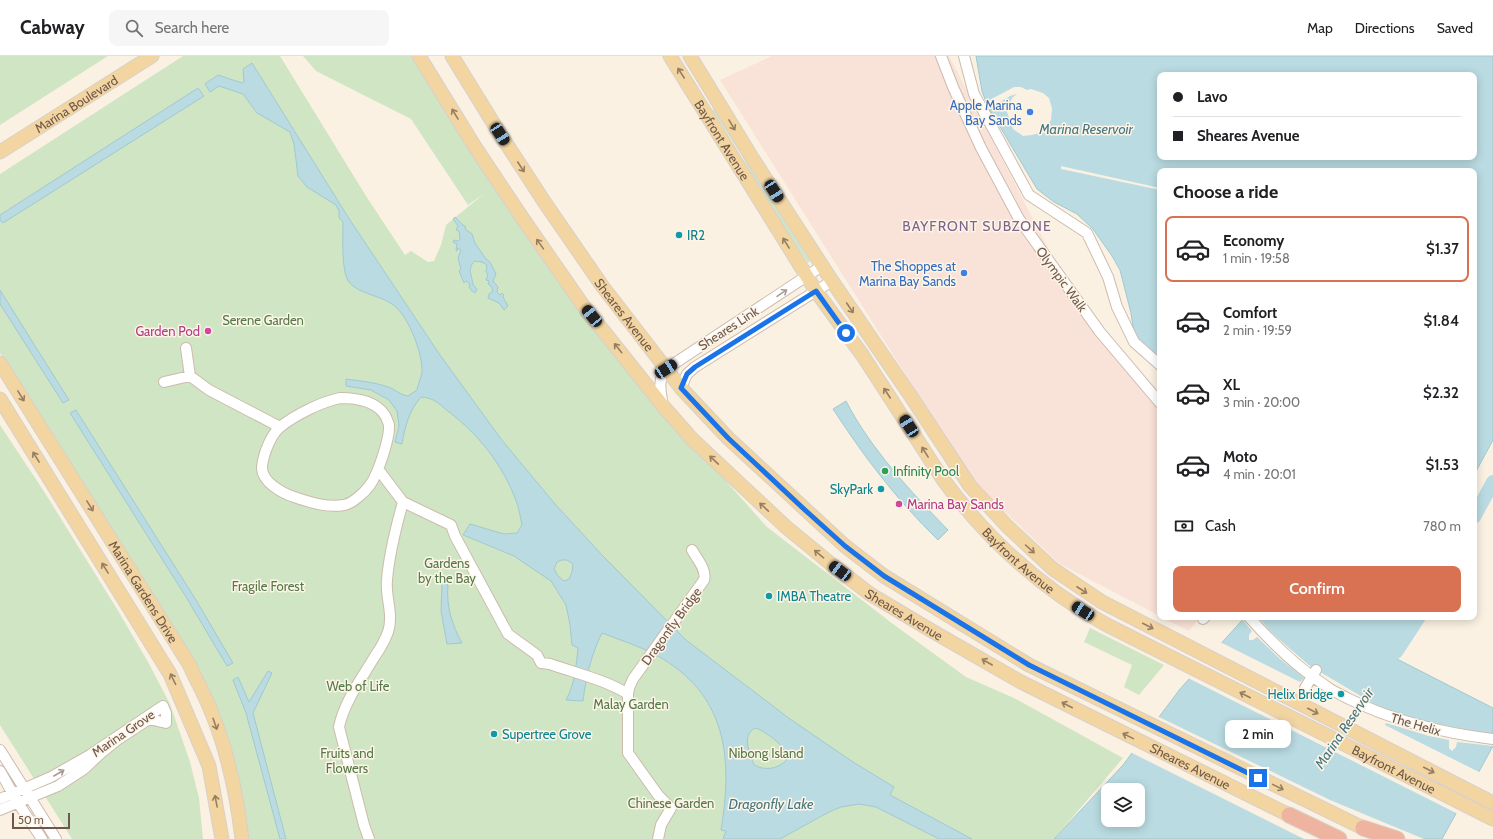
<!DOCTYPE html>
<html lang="en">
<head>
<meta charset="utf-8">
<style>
  :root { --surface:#fff; --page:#f6f6f6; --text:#202124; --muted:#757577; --line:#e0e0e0; --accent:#d87253 }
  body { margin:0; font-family:Cabin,sans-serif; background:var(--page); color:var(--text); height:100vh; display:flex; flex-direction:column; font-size:15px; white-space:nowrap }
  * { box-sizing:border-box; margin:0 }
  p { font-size:13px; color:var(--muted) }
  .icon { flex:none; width:22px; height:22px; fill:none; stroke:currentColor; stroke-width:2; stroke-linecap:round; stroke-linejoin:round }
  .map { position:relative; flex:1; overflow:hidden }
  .drawer { position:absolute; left:1157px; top:112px; width:320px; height:452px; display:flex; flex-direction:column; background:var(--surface); border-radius:8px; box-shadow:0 2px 10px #0003 }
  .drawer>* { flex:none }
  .top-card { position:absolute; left:1157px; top:16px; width:320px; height:88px; border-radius:8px; box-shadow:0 2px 10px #0003; display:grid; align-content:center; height:88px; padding:0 16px; background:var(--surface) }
  .tools { position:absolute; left:1101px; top:727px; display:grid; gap:8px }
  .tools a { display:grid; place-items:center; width:44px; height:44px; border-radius:8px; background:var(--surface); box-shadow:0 2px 10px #0003; font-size:20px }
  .scale { position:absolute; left:12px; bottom:10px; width:58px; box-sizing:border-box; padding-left:4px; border:2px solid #6f584b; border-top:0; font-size:11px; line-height:14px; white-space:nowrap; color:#6f584b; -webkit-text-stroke:3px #fdf5e8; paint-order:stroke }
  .end { position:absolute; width:18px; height:18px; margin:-9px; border:5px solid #1a73e8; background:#fff; box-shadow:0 0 0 2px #fff }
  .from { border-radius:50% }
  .bubble { position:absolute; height:28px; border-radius:8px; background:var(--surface); box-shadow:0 2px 10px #0003; font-size:13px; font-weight:600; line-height:28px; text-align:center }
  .car { position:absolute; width:12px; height:24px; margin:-12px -6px; border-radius:5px; box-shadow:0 0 3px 1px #0007; background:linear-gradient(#222 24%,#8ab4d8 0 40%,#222 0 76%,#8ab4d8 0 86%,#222 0) }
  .top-card b { display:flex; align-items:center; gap:14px; height:38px; font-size:15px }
  .top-card b+b { border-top:1px solid var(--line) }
  .top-card i { width:10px; height:10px; background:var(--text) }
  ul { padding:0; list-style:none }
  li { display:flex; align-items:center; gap:12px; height:66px; margin:0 8px 6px; padding:0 8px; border:2px solid transparent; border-radius:8px }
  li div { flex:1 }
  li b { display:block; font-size:15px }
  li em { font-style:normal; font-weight:600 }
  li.active { border-color:var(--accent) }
  li>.icon { width:36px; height:36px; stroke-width:1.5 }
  h2 { padding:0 16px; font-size:18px; line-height:48px }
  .pay { display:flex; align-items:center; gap:10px; height:44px; padding:0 16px; font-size:15px }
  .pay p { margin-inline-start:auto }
  .primary-button { display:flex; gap:8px; margin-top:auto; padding:8px 16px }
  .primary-button a { flex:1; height:46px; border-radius:8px; background:var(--accent); color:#fff; font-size:16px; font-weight:600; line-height:46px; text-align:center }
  header { display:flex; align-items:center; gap:24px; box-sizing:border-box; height:56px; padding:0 20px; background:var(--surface); border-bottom:1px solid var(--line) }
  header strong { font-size:19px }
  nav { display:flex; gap:22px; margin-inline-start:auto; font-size:14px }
  .search { width:280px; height:36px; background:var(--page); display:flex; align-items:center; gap:10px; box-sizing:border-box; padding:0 14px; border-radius:8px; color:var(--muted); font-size:15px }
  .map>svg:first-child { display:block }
</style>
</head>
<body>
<header>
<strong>Cabway</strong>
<div class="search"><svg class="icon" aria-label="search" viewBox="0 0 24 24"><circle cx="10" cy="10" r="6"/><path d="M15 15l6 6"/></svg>Search here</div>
<nav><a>Map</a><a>Directions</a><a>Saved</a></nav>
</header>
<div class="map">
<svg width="1493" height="783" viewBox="0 0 1493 783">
  <rect width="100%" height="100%" fill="#faf1e2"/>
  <path fill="#f9e2d7" d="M772 0H949L1082 258 1149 326 1160 335V560L1060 508 972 424 720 24Z
    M1161 561H1200L1189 575Z"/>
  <path fill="#d0e5c3" d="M0 0H108L0 69Z
    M183 0H280L366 140 405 199 411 195 428 206 434 205 441 189 446 169 485 137 468 149 411 63 316 15 303 0H412L497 128 633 321 767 471 893 568 966 621 1014 642 1123 702 1054 783H247L233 704 170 566 0 297V118Z
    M715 52 764 127 780 158 810 205 808 207 758 131 741 98 712 54Z
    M0 369 45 437 117 553 148 606 170 648 190 706 199 742 203 783H72L0 669Z
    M1090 572 1164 609 1139 639 1124 631 1132 609 1084 586Z"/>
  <path fill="#b9dbe1" stroke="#a1c9d1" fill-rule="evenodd" d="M976 0H1493V384L1474 419V115H1160V305L1135 284 1131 257 1120 214 1112 200 1093 173 1077 158 1054 146 1037 133 987 49 982 35ZM1160 19H1474V101H1160Z
    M252 7 348 161 440 299 501 383 555 448 603 500 686 584 790 663 853 706 894 731 890 739 972 783H939L876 751 859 748 841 751 829 756 780 783H723L726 775 721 774C733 701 727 638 656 599 639 590 620 584 602 577 591 599 586 621 583 645L566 644C575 627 576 611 578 592L572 589 570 569 566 549 551 525 514 500 463 479 470 468 504 478 517 477 522 469C520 460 519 451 515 442 502 408 478 378 449 356 439 348 435 342 421 341 409 355 405 370 402 388L395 386 399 370 397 355 389 344 371 334 346 330V323C360 325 374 326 388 331 395 333 400 339 408 340L417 334C418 328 421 322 422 316 423 298 408 258 392 248 381 240 357 237 349 226 341 216 343 179 343 166L339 162V155L336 149 307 131 298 120 294 88 290 76 257 57 243 38 219 30 210 36 205 28 218 19 242 27 244 26 243 13ZM562 504H567L573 508 572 516 569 523 564 525 558 520 554 513 557 506ZM755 672C765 675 780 686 785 696 786 698 786 702 786 705 777 713 765 715 754 709 750 697 741 680 755 672Z
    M198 32 204 40 3 167 0 164V159Z
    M455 161C459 165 462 169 466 171L465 173 472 178 475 187 486 203 490 206 496 218 493 225 498 231 497 236 500 239 502 237 504 239 503 241 508 250 504 254 499 247 488 242 489 238 493 235 491 230 488 228 489 225 486 224 488 218 486 216 487 209 482 206 475 205C466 212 473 222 473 229L477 233 475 237 472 235 469 231 470 228 466 225 464 227 459 215 461 213 458 202 461 194 458 192 457 195 456 194 457 188 453 186 454 184 458 185 460 183 459 175 456 174 458 170 453 163Z
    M0 234 69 344 63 347 0 248Z
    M846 345C870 392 911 436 948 474L938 484C896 443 865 402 833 353Z
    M76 354 196 544 233 607 227 610 186 541 70 357Z
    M442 527 448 529C446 550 452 569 462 587L447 588 441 555Z
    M1245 561H1414L1397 603 1493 652V690L1442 783H1054L1123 709 1180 633ZM1108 734H1138V764H1108Z
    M268 615 272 617 253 657 286 783H280L246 657 233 624 238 621 249 646Z"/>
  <path fill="#faf1e2" d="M1014 31H1021L1027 34 1031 33 1043 37 1049 42 1052 52 1051 64 1042 76 1032 79 1023 80 1013 73 1007 56 1012 42 1017 38 1010 40 989 53 986 46Z
    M1061 110 1160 132V134L1061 113Z
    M1242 561H1258L1274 579 1310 610 1376 649 1408 662 1493 679V690L1457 686 1456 691 1452 695 1449 692V684L1429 680 1386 667 1385 669 1481 717 1458 758 1188 622 1220 586 1300 626 1304 622 1279 602 1257 581 1253 584H1249V579L1252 575 1241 562Z
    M1157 660 1330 744 1424 783H1304L1130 696Z"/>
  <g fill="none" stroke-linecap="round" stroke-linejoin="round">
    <path stroke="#b9dbe1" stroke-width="14" d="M1474 461 1493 426
      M1396 596 1419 561"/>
    <g stroke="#ccbbad" stroke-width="12">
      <path id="minor" d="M941 0 953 31 981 92 1019 163 1100 276 1160 347
        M964 0 974 38 1029 139 1087 177 1108 221 1117 251 1134 286 1160 309
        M190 320 209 334 280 371
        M164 326 190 320 186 292
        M681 332 687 318 695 311 832 225
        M340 342C355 342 375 345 384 358 386 360 388 366 389 369 390 382 378 418 370 429 365 436 352 448 344 449 326 452 310 446 294 441 282 437 262 426 262 412 262 406 264 400 266 394 269 386 273 377 280 371 295 359 321 346 340 342Z
        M663 350C661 337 657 324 666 313L822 210
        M378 413 403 446 451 469 455 480 508 578 537 599 541 607 550 608C575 617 606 624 628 638V697L658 739 671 752 661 769 658 783
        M1249 561C1272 587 1296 611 1326 630 1332 635 1340 638 1347 642 1393 665 1442 677 1493 683
        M1203 563 1205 561
        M1305 632 1316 614
        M628 638 629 632 633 623 704 524C707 514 697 503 692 494
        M0 694 56 783
        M0 715 18 747 42 783
        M0 743 51 721 90 699 163 650 166 657V667L149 663 117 684 101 697 84 713 58 730 0 754
        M369 783 364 769 339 671C344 646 362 622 375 600 380 593 385 584 388 576 394 558 385 541 387 524 389 498 396 471 403 446"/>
    </g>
    <g stroke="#d7d0cd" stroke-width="15">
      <g id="major">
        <path id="s1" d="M419 0 475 91 523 163 582 248 663 350 692 383 786 471 831 508 870 538 932 575 1021 626 1289 759"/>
        <path id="s2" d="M452 0 500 78 545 147 603 231 681 332 728 382 845 490 884 520 1029 609 1363 772"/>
        <path id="s3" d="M670 0 816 235 863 300 942 422C985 481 1041 532 1105 568L1493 763"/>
        <path d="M690 0 751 100 832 225 910 339 970 430 1008 471 1053 513 1102 546 1493 747"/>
        <path id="s4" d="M0 96 152 0"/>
        <path id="s5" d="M0 307 189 608C196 624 205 639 211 655 228 696 237 740 242 783"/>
        <path d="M0 343 170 618 209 710 222 783"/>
      </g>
    </g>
    <g stroke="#d7d0cd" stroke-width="17">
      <path id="highway" d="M1289 759 1339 783
        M1363 772 1397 783"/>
    </g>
    <use href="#minor" stroke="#fff" stroke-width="10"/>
    <use href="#major" stroke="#f2d5a1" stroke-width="13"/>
    <use href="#highway" stroke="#eeb49f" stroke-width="15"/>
  </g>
  <defs><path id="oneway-shaft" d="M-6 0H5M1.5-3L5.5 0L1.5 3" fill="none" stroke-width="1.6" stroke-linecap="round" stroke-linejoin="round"/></defs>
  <g stroke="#967e65">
    <use href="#oneway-shaft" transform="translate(681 17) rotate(-123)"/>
    <use href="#oneway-shaft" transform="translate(455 58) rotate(-121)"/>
    <use href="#oneway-shaft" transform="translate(732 69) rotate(59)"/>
    <use href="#oneway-shaft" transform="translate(521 111) rotate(57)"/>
    <use href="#oneway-shaft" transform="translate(786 187) rotate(-122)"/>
    <use href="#oneway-shaft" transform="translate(540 188) rotate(-125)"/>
    <use href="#oneway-shaft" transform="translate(850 252) rotate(56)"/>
    <use href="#oneway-shaft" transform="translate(618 292) rotate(-129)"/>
    <use href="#oneway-shaft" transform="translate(887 337) rotate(-123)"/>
    <use href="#oneway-shaft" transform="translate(21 340) rotate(58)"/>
    <use href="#oneway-shaft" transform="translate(925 396) rotate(-122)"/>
    <use href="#oneway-shaft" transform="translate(36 401) rotate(-122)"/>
    <use href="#oneway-shaft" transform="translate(714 404) rotate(-137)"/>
    <use href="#oneway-shaft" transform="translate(90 450) rotate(58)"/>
    <use href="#oneway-shaft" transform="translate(764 451) rotate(-137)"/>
    <use href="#oneway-shaft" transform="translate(1030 493) rotate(42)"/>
    <use href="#oneway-shaft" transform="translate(819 498) rotate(-140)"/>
    <use href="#oneway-shaft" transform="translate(105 512) rotate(-122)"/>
    <use href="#oneway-shaft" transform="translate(1082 534) rotate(33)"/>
    <use href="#oneway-shaft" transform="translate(1148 570) rotate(27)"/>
    <use href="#oneway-shaft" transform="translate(987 606) rotate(-150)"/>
    <use href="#oneway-shaft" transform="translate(173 623) rotate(-116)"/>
    <use href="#oneway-shaft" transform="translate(1245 639) rotate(-153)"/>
    <use href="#oneway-shaft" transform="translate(1067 649) rotate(-153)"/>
    <use href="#oneway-shaft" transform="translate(1313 655) rotate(27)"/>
    <use href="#oneway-shaft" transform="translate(215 668) rotate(71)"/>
    <use href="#oneway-shaft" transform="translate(1128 680) rotate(-154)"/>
    <use href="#oneway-shaft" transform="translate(1429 714) rotate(27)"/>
    <use href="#oneway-shaft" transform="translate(1278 731) rotate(26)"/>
    <use href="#oneway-shaft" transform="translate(216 745) rotate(-101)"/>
  </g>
  <g stroke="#a99b93">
    <use href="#oneway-shaft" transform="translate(782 237) rotate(-34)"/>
    <use href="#oneway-shaft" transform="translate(59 717) rotate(-30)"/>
  </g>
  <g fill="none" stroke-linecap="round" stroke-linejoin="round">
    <path stroke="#1a73e8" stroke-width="5" d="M846 277 816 235 695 311 687 318 681 332 728 382 805 454 845 490 884 520 1029 609 1258 722"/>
  </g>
  <g fill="#3f7fe0" stroke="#fdf5e8" stroke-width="1.5">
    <circle cx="1030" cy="56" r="4"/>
    <circle cx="964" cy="217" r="4"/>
  </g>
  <g fill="#0f9aa8" stroke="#fdf5e8" stroke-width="1.5">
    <circle cx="679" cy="179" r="4"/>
    <circle cx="881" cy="433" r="4"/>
    <circle cx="769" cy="540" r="4"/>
    <circle cx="1341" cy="638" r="4"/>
    <circle cx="494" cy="678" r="4"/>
  </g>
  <g fill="#d1479c" stroke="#fdf5e8" stroke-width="1.5">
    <circle cx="208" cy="275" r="4"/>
    <circle cx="899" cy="448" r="4"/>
  </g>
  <circle fill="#2e9e5b" stroke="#fdf5e8" stroke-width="1.5" cx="885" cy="415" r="4"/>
  <g text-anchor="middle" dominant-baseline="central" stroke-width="3" stroke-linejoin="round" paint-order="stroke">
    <g font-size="13" fill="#6f584b" stroke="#fdf5e8">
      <text stroke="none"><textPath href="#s4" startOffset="90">Marina Boulevard</textPath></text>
      <text stroke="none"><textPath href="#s3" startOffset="99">Bayfront Avenue</textPath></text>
      <text transform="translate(1062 223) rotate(54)">Olympic Walk</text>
      <text stroke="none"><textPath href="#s2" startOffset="311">Sheares Avenue</textPath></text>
      <text transform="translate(728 272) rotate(-33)">Sheares Link</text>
      <text stroke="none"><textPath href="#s3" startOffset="615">Bayfront Avenue</textPath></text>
      <text stroke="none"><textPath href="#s5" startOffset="270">Marina Gardens Drive</textPath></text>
      <text stroke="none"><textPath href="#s1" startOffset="747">Sheares Avenue</textPath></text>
      <text transform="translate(671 570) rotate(-54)">Dragonfly Bridge</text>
      <text transform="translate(1416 668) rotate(16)">The Helix</text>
      <text transform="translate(123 677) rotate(-34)">Marina Grove</text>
      <text stroke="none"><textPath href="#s1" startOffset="1071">Sheares Avenue</textPath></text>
      <text stroke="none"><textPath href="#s3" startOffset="1046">Bayfront Avenue</textPath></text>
    </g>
    <g font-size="13" fill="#366cbe" stroke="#fdf5e8" text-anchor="end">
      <text x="1022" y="49">Apple Marina<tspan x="1022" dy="15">Bay Sands</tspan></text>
      <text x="956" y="210">The Shoppes at<tspan x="956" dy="15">Marina Bay Sands</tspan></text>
    </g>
    <g font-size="13" fill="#0d838f" stroke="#fdf5e8" text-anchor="start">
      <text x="687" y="179">IR2</text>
      <text x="873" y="433" text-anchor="end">SkyPark</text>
      <text x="777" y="540">IMBA Theatre</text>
      <text x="1333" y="638" text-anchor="end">Helix Bridge</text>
      <text x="502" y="678">Supertree Grove</text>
    </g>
    <g font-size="13" fill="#557948" stroke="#fdf5e8">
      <text x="263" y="264">Serene Garden</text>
      <text x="447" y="507">Gardens<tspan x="447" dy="15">by the Bay</tspan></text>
      <text x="268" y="530">Fragile Forest</text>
      <text x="358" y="630">Web of Life</text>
      <text x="631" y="648">Malay Garden</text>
      <text x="347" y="697">Fruits and<tspan x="347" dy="15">Flowers</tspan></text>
      <text x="766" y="697">Nibong Island</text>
      <text x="671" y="747">Chinese Garden</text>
    </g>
    <g font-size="13" fill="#b23c85" stroke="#fdf5e8" text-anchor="end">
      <text x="200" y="275">Garden Pod</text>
      <text x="907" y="448" text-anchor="start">Marina Bay Sands</text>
    </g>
    <g font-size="13" fill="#27864d" stroke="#fdf5e8" text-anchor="start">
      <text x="893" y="415">Infinity Pool</text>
    </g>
    <g font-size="14" font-style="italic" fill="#477680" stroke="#fdf5e8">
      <text x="1086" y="73">Marina Reservoir</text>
      <text transform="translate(1344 672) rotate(-56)">Marina Reservoir</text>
      <text x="771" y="748">Dragonfly Lake</text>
    </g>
    <g font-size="14" letter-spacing="1" fill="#7e638c" stroke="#fdf5e8">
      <text x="977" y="170">BAYFRONT SUBZONE</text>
    </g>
  </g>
</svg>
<div class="tools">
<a><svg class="icon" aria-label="layers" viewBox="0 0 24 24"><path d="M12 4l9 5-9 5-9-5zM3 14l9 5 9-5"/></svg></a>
</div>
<div class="scale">50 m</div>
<i class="end from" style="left:846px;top:277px"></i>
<i class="end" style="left:1258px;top:722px"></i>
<div class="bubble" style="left:1225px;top:664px;width:66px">2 min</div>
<i class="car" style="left:500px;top:78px;rotate:147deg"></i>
<i class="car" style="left:774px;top:135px;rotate:147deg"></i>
<i class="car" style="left:592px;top:260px;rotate:321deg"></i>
<i class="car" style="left:666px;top:313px;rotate:57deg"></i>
<i class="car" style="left:909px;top:370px;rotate:327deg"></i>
<i class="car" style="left:840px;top:515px;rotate:307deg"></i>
<i class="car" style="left:1083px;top:555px;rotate:303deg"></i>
<div class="top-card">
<b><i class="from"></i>Lavo</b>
<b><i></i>Sheares Avenue</b>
</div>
<section class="drawer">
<h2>Choose a ride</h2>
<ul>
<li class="active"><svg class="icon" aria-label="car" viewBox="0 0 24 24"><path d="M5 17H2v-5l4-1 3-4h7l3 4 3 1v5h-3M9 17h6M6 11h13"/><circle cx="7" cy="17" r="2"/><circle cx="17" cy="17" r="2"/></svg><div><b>Economy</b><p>1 min · 19:58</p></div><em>$1.37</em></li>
<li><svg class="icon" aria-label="car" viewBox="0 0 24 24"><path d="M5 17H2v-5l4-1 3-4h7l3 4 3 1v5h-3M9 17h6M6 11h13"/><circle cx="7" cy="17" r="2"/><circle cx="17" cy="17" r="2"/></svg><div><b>Comfort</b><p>2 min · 19:59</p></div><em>$1.84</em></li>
<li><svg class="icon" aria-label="car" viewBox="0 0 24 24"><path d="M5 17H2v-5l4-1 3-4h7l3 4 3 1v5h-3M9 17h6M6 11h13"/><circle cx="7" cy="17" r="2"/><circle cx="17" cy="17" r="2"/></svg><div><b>XL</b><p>3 min · 20:00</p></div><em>$2.32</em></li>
<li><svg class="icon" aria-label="car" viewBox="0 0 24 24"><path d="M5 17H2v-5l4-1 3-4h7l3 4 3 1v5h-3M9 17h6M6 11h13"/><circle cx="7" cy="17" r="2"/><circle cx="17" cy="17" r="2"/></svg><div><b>Moto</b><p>4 min · 20:01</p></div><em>$1.53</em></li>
</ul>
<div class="pay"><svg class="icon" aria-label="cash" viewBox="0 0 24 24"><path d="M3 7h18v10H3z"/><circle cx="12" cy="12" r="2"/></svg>Cash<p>780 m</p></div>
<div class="primary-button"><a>Confirm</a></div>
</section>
</div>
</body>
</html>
